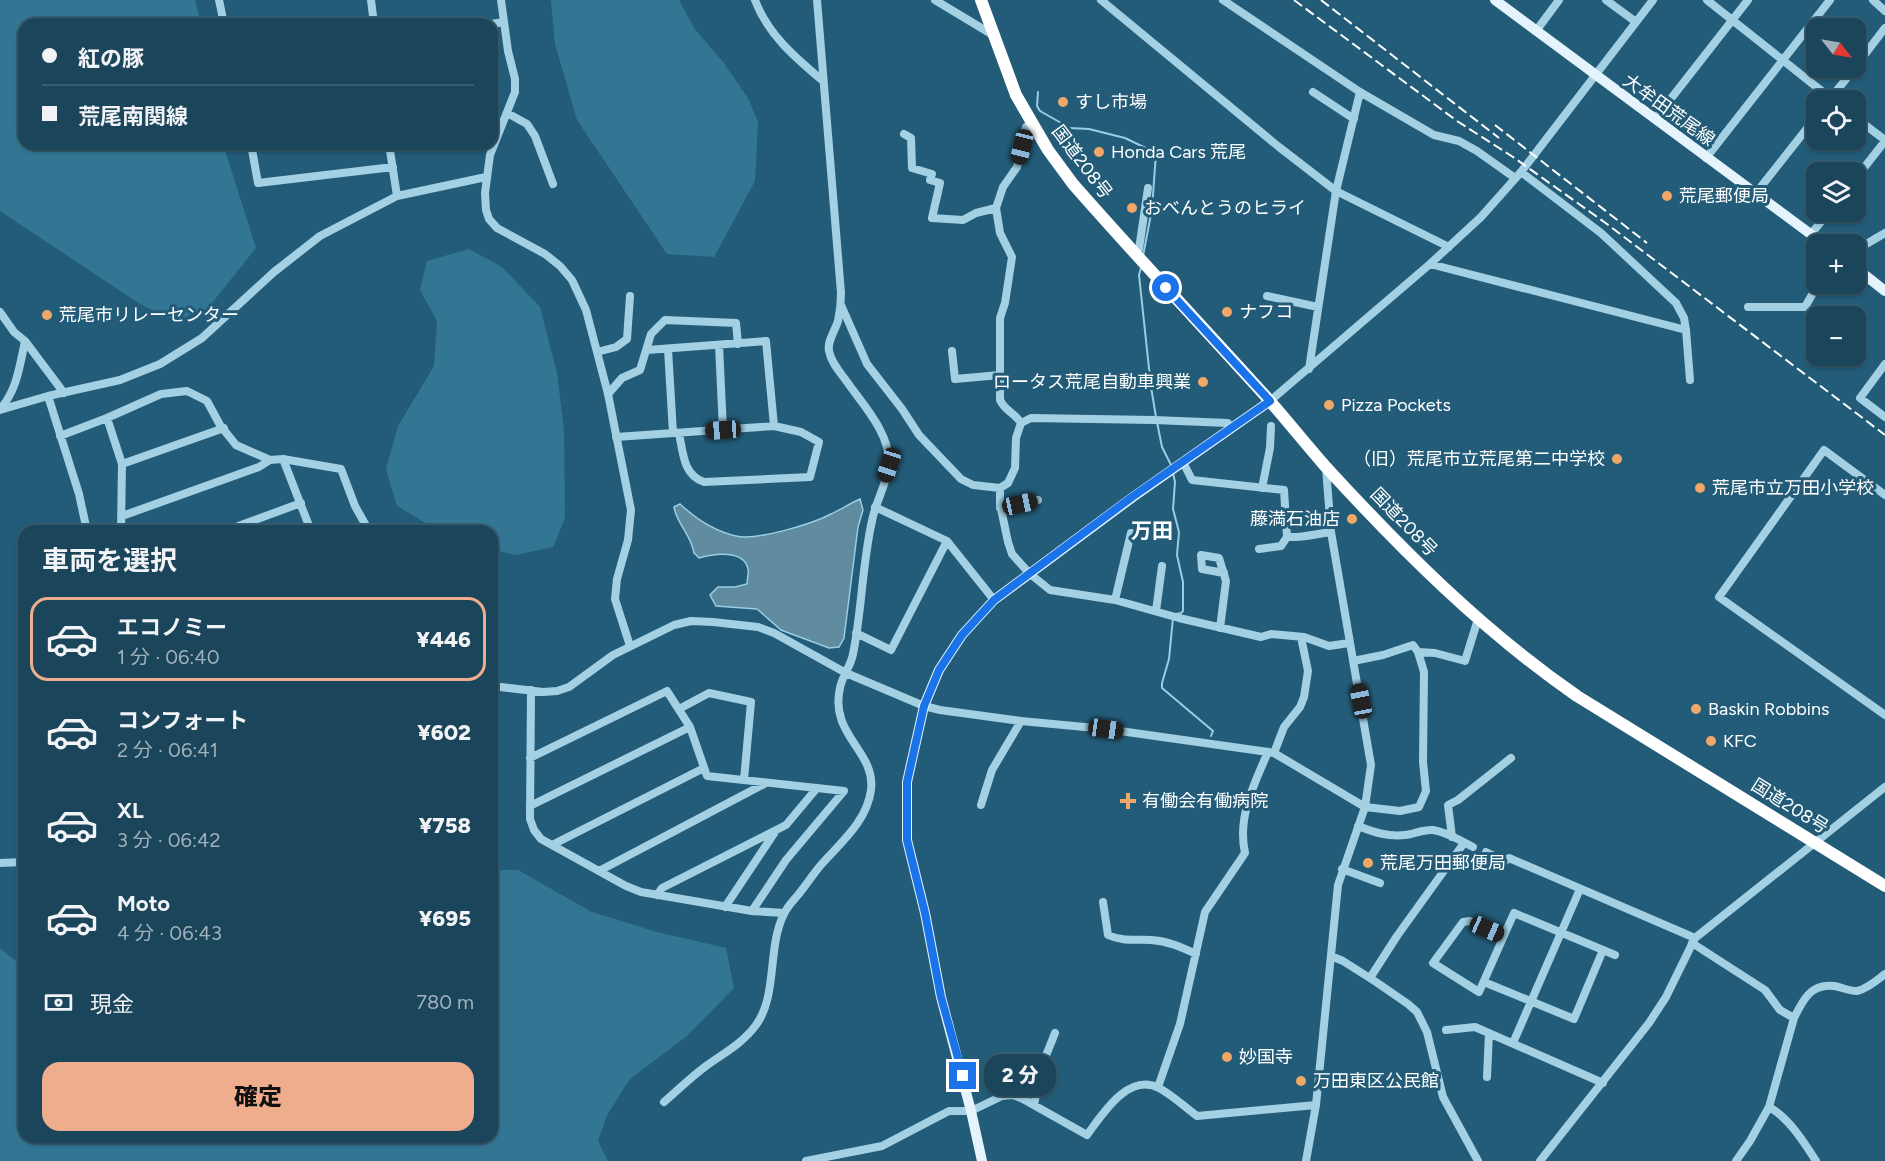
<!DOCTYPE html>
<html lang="ja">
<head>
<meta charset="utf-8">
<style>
  :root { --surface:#1a455a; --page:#274f63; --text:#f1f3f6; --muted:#9fb1bb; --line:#385d70; --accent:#eead8d }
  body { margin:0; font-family:Figtree,"Noto Sans JP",sans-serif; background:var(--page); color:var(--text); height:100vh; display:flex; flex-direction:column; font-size:22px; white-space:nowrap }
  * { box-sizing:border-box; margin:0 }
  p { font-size:20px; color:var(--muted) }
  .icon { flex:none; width:33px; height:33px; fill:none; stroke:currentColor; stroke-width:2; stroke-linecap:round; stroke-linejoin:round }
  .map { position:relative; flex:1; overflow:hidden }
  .side { position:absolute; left:18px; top:525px; width:480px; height:618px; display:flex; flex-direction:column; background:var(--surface); border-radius:18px; box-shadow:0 2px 4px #0004,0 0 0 2px var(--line) }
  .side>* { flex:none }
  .top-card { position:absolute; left:18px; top:18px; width:480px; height:132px; border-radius:18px; box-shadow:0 2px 4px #0004,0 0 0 2px var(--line); display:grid; align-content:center; height:132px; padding:0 24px; background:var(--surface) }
  .needle { width:39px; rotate:121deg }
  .buttons { position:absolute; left:1806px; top:18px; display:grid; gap:12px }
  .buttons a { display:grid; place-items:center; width:60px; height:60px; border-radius:12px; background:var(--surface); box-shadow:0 2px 4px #0004,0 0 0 2px var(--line); font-size:30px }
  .end { position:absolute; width:27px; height:27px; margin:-14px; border:8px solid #1a73e8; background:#fff; box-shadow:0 0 0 3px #fff }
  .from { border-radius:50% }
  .bubble { position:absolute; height:42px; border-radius:18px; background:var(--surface); box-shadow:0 2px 4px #0004,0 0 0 2px var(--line); font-size:20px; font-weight:800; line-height:42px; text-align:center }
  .car { position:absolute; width:18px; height:36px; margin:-18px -9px; border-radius:8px; box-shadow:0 0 4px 2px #0007; background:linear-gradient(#222 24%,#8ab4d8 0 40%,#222 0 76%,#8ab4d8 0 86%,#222 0) }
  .top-card b { display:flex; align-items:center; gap:21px; height:57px; font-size:22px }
  .top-card b+b { border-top:2px solid var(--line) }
  .top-card i { width:15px; height:15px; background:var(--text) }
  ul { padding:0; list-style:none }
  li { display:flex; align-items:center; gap:18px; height:84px; margin:0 12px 9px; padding:0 12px; border:3px solid transparent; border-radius:18px }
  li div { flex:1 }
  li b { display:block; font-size:22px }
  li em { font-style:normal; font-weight:800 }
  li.current { border-color:var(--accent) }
  li>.icon { width:54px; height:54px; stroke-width:1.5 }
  h2 { padding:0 24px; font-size:27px; line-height:72px }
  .pay { display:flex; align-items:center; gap:15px; height:66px; padding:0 24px; font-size:22px }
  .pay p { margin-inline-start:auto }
  .cta { display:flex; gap:12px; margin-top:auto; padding:12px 24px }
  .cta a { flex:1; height:69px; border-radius:18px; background:var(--accent); color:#111; font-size:24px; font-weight:800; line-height:69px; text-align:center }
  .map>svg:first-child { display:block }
</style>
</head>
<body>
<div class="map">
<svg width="1885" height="1161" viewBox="0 0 1885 1161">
  <rect width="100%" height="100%" fill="#235c78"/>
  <path fill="#337694" d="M0 0H195L201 24H24V144H223L256 248 208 308 175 321 140 304 0 211Z
    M551 0H679L694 28 723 62 748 98 758 122 755 181 714 257 667 254 577 120 555 44Z
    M469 249 502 267 540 307 557 373 564 430 565 518 553 547 515 555 492 549V531H439L397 506 386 469 398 426 434 366 437 321 420 290 427 261Z
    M492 870H518L592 912 657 932 726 948 734 988 687 1036 630 1079 607 1115 598 1141 608 1161H0V948L24 968V1137H492Z"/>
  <path fill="#618b9f" stroke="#98cee5" stroke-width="1.5" d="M860 499 863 510 858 527 844 638 839 647 829 648 781 630 757 609 716 606 710 595 718 587H735L747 584C747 579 749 573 748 569 744 549 713 554 699 558L694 553C690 532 677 525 674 507L680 504C696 519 714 531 736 536 756 541 812 524 831 514 840 510 849 504 860 499Z"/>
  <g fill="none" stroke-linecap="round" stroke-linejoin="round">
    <path stroke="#98cee5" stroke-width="2" d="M1038 92 1037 106 1040 111 1070 128 1089 129 1125 138 1156 153 1152 209 1143 256
      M1141 268 1139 275 1151 387 1156 417
      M1157 422 1162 447 1171 465
      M1173 473 1175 482 1173 509 1179 532 1177 555 1183 582V611L1181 613 1176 614
      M1173 618 1169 659 1162 683V688L1213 731 1211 736"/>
    <path stroke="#a4d0e4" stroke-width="8" d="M219 0 224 24
      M371 0 374 24
      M501 0 508 51 515 79V92L490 155 485 193 486 210 489 219 497 228 545 254 560 266 572 280 586 310 608 394 631 510 628 540 617 579 615 599 630 646
      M755 0C768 35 796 58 823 81
      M935 0 993 35
      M1101 0 1279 147 1336 191 1449 247
      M1223 0 1360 92 1434 135 1459 141 1477 151 1515 178
      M1606 0 1636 22
      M1707 0 1833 100
      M1873 0 1885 11
      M491 24 504 22
      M1536 31 1559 0
      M1856 66 1885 28
      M1313 92 1354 119
      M1829 100 1855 68
      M507 113 527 124 535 136 553 184
      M1856 118 1885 140
      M1655 119 1748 0
      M1031 124 1026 127 1017 167 1003 187 996 208 1000 233 1012 257 1005 303 1000 318V400C1005 411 1015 413 1021 423L1031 418 1154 420 1228 423 1230 429
      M904 134 911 138 912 168 932 174 930 180 940 183 932 218 963 220 976 213 996 208
      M251 144 258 183 393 167
      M389 144 397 196
      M1706 158 1830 0
      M1521 172 1601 233 1676 303 1684 318 1686 330 1690 380
      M1856 178 1885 141
      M1756 193 1816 117
      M1811 234 1829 212
      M1856 250 1885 233
      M1136 256 1139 249 1148 188
      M1430 264 1686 330
      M1267 296 1318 307
      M841 305 867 364 902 409 919 435 961 479 973 485 1000 488 1008 483 1015 468 1016 438 1021 423
      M1748 307H1805L1817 286H1821L1823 284
      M0 312 14 332 25 341C20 364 17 391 0 409
      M25 341 64 393
      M719 345 723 430
      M668 349 673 433
      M647 350 766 341 774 426
      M952 351 955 379 1000 375
      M597 352 616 347 627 339 630 296
      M1885 364 1860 398 1885 417
      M1309 369 1336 191 1360 92
      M608 394 622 378 640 370 651 334 665 320 736 323 738 344
      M48 396 79 494 87 531
      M1270 401 1430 264 1481 217 1521 172 1653 0
      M0 410 48 396 120 380 160 364 202 338 274 272 320 236 397 196 486 177
      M107 418 122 464 121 531
      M60 436 107 418 161 394 187 391 207 401 220 425 236 445 270 460
      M616 437 774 426 801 432 819 442 810 477 704 482C683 475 683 452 679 433
      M283 459 311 531
      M1183 462 1192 480 1284 490 1287 537
      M122 464 224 428
      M1000 488V504L1008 542 1012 554 1029 573 1050 590 1115 600 1179 618 1261 637 1271 634 1304 637 1329 646 1349 643
      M1262 488 1270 448 1271 426
      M1885 495 1824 450 1719 597 1885 715
      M875 507 947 541 994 600
      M1000 508 1038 500
      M122 516 259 467 270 460 283 459 341 469 355 506 369 531
      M225 531 301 503
      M1259 549 1281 546 1287 537C1304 538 1314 534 1331 532
      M1115 600 1131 533
      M1156 611 1162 566
      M1220 628 1226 581 1219 558 1201 555 1202 569 1224 573
      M856 633 891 650 947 541
      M1418 652 1435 653 1465 661 1478 619
      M492 686 543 692 557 691 569 687 613 655 674 625 691 621 713 622 758 627 774 633 846 673 924 706 940 710 1021 721 1106 729 1268 752 1274 753 1365 807 1400 811 1419 807 1426 791 1423 762 1424 672 1418 652 1413 645 1383 655 1353 661
      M531 690 530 819 534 830 541 839 626 886 641 892 752 911 784 913
      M679 709 709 693 751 702 744 780
      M1274 753 1284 727 1300 707 1304 697 1308 671 1301 637
      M530 758 667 691 690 727 707 776 844 791 786 860 752 911
      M981 805 992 770 1021 721
      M530 806 690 727
      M1358 826C1373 832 1388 837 1405 835 1414 834 1424 829 1433 830 1447 832 1461 841 1473 847
      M1452 837 1448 805 1458 800 1511 758
      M552 845 704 768
      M1486 852 1505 861 1509 858 1695 938
      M0 863 24 862
      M1342 869 1380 883
      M599 871 766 783
      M657 895 662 888 786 825 817 788
      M1103 902 1108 935C1123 942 1135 939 1151 940 1168 941 1181 947 1196 954
      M725 907 775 832
      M1503 936 1470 921 1463 922 1433 963 1479 992 1514 913 1615 955
      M1692 943 1765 990 1780 1010 1794 1018 1769 1107 1750 1141 1736 1161
      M1331 956 1343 961 1376 982 1408 1004 1417 1012 1427 1032 1443 1097 1478 1161
      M1370 978 1397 936 1464 843
      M1484 982 1574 1019 1603 950
      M1794 1018C1803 1000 1811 983 1834 986 1841 987 1849 991 1857 991 1867 989 1877 980 1885 974
      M1446 1030 1475 1027 1603 1083
      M1513 1043 1580 889
      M1487 1077 1489 1033
      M1158 1087 1180 1024 1205 912 1245 853C1237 818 1254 784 1268 752
      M664 1102C678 1090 691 1077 706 1066 724 1053 743 1043 756 1025 778 995 767 947 784 914 787 907 793 901 798 895 805 886 812 876 820 866 839 844 867 822 871 790 876 751 829 735 840 688 842 676 851 666 853 654 862 610 862 565 872 521 875 503 888 481 889 464 890 432 862 404 845 379 839 371 831 362 829 351 827 341 835 331 838 321 840 312 841 303 841 293L817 0
      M1034 1105 1041 1068 1055 1033
      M1769 1107C1789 1118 1804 1142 1816 1161
      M806 1161 882 1146 949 1111H971L1002 1096 1013 1095 1023 1099 1087 1135C1102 1115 1128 1072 1159 1088 1172 1095 1185 1107 1197 1116L1316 1105
      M1306 1161 1316 1105 1338 885 1365 807 1371 765 1331 532 1326 468
      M1540 1161 1649 1023 1666 997 1695 938 1885 787"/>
    <path stroke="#e4f3fc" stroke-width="10" d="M1495 0 1824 244
      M1856 268 1885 291
      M982 1161 971 1111 941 997 925 913 907 840V782L924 706 939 670 962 635 994 600 1133 497 1270 401"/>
    <path stroke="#fff" stroke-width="12" d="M981 0 1016 95 1048 150 1073 184C1137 257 1204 328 1269 400 1288 422 1306 444 1325 466 1402 550 1483 631 1577 696L1885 886"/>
    <path stroke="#fff" stroke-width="2" stroke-dasharray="10 4.5" stroke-linecap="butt" d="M1294 0 1457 121 1513 157 1607 224 1885 435
      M1321 0 1499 138
      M1495 125 1647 243"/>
  </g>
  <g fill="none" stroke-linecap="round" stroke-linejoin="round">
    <path stroke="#1a73e8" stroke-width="8" d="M963 1076 941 997 925 913 907 840V782L924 706 939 670 962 635 994 600 1132 497 1270 401 1166 288"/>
  </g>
  <g fill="#efa867" stroke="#235c78" stroke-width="2">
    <circle cx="1063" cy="102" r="6"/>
    <circle cx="1099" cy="152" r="6"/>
    <circle cx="1667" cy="196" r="6"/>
    <circle cx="1132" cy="208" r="6"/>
    <circle cx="1227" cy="312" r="6"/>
    <circle cx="47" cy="315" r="6"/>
    <circle cx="1203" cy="382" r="6"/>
    <circle cx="1329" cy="405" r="6"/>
    <circle cx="1617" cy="459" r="6"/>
    <circle cx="1700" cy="488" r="6"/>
    <circle cx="1352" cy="519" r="6"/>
    <circle cx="1696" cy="709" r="6"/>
    <circle cx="1711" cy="741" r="6"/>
    <path d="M1125 792h6v6h6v6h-6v6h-6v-6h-6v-6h6z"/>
    <circle cx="1368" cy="863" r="6"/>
    <circle cx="1227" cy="1057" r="6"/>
    <circle cx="1301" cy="1081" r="6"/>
  </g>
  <g text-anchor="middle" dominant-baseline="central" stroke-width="6" stroke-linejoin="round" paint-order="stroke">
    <g font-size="18" fill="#fff" stroke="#235c78" text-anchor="start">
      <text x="1075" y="102">すし市場</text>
      <text x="1111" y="152">Honda Cars 荒尾</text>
      <text x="1679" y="196">荒尾郵便局</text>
      <text x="1144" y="208">おべんとうのヒライ</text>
      <text x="1239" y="312">ナフコ</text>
      <text x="59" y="315">荒尾市リレーセンター</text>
      <text x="1191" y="382" text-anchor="end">ロータス荒尾自動車興業</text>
      <text x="1341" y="405">Pizza Pockets</text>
      <text x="1605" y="459" text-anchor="end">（旧）荒尾市立荒尾第二中学校</text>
      <text x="1712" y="488">荒尾市立万田小学校</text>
      <text x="1340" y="519" text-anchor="end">藤満石油店</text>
      <text x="1708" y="709">Baskin Robbins</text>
      <text x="1723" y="741">KFC</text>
      <text x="1142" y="801">有働会有働病院</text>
      <text x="1380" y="863">荒尾万田郵便局</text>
      <text x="1239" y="1057">妙国寺</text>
      <text x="1313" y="1081">万田東区公民館</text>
    </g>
    <g font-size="18" fill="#fff" stroke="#235c78">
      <text transform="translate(1669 110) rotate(36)">大牟田荒尾線</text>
      <text transform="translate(1082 162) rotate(53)">国道208号</text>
      <text transform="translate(1404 522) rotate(46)">国道208号</text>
      <text transform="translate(1790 806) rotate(32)">国道208号</text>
    </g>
    <g font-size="21" font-weight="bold" fill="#fff" stroke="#235c78">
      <text x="1152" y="530">万田</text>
    </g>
  </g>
</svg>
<div class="buttons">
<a><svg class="needle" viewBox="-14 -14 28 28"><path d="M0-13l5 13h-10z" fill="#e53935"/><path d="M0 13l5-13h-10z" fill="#9fb1bb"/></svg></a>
<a><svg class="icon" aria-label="locate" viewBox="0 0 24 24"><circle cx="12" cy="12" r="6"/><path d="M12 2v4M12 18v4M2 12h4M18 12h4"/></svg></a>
<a><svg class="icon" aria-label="layers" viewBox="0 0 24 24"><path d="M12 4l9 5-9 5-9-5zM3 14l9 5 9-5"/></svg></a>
<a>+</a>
<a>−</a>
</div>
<i class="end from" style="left:1166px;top:288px"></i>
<i class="end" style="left:963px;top:1076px"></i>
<div class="bubble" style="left:984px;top:1054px;width:72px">2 分</div>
<i class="car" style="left:1022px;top:147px;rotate:194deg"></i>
<i class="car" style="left:723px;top:430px;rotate:266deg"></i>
<i class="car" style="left:889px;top:465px;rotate:198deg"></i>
<i class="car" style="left:1020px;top:504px;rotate:78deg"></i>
<i class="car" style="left:1361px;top:701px;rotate:349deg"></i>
<i class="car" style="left:1106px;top:729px;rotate:98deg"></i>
<i class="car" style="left:1487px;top:929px;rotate:114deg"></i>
<div class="top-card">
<b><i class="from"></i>紅の豚</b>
<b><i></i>荒尾南関線</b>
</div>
<section class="side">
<h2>車両を選択</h2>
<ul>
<li class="current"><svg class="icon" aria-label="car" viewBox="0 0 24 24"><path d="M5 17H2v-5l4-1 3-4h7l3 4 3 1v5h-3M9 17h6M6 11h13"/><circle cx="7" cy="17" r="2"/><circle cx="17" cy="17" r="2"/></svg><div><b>エコノミー</b><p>1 分 · 06:40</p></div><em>¥446</em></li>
<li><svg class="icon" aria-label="car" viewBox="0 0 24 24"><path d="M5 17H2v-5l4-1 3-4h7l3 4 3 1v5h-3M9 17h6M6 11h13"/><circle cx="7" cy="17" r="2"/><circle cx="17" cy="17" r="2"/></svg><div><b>コンフォート</b><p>2 分 · 06:41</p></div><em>¥602</em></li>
<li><svg class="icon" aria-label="car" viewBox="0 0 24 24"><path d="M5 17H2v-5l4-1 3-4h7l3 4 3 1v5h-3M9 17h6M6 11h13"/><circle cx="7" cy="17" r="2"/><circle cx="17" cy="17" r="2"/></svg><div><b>XL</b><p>3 分 · 06:42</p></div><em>¥758</em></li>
<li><svg class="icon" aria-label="car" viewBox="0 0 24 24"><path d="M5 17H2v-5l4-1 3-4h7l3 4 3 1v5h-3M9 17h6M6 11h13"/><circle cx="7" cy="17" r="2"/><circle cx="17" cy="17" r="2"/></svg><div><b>Moto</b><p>4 分 · 06:43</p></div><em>¥695</em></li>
</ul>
<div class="pay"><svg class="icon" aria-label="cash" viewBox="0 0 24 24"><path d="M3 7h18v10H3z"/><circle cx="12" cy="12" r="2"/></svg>現金<p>780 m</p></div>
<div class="cta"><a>確定</a></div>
</section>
</div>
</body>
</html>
